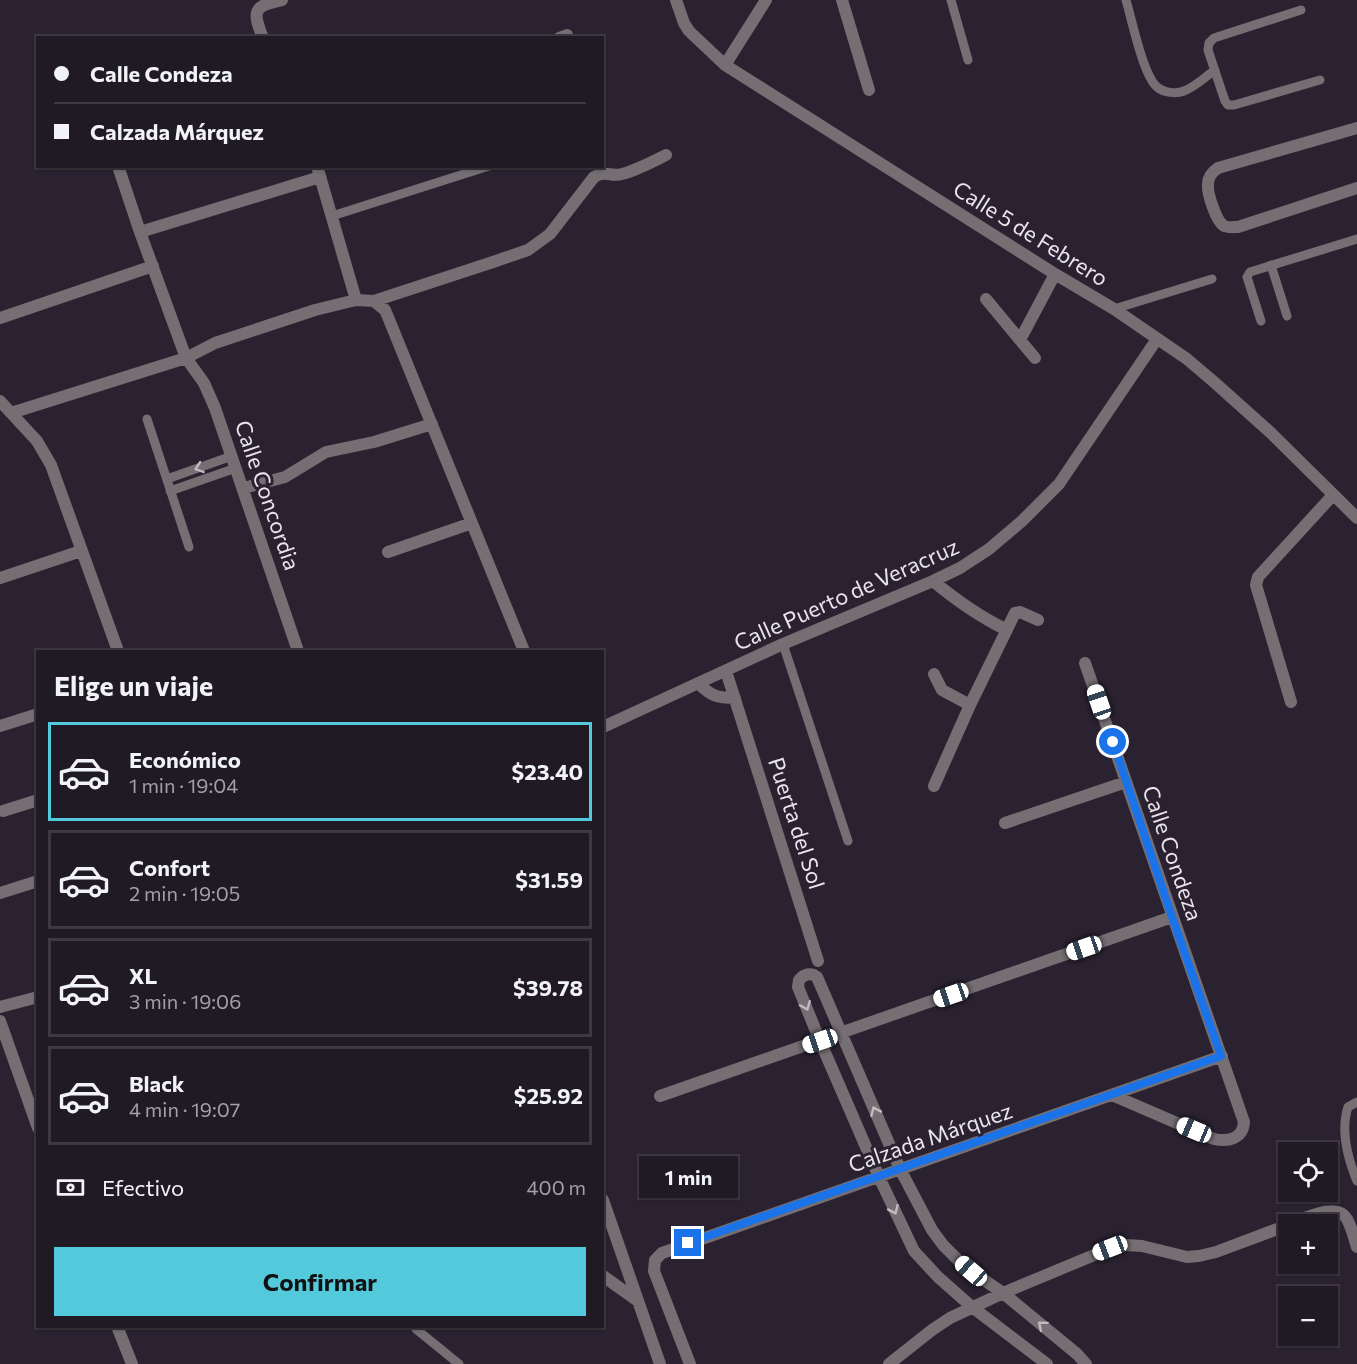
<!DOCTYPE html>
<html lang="es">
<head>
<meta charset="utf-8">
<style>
  :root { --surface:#201a24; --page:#28232c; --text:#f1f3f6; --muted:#a2a1a6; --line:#3d3841; --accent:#53cadc }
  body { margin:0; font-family:Commissioner,sans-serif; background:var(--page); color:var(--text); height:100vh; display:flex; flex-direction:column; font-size:22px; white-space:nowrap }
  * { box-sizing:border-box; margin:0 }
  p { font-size:20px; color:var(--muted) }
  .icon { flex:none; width:33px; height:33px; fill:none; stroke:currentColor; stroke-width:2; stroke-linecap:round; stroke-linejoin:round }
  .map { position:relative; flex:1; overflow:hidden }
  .panel { position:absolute; left:36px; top:650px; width:568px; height:678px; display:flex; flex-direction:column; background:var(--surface); border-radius:0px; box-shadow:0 2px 4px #0004,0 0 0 2px var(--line) }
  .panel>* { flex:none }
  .hud { position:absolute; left:36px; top:36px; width:568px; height:132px; border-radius:0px; box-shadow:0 2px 4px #0004,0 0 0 2px var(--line); display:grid; align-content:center; height:132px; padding:0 18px; background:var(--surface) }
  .fabs { position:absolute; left:1278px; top:1142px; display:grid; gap:12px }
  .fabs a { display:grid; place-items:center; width:60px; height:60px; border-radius:0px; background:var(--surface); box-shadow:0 2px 4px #0004,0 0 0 2px var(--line); font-size:30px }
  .end { position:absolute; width:27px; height:27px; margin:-14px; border:8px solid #1a73e8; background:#fff; box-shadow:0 0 0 3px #fff }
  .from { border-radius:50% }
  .bubble { position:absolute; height:42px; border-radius:0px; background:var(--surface); box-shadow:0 2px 4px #0004,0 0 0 2px var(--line); font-size:20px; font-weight:700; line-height:42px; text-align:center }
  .car { position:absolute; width:18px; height:36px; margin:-18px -9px; border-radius:8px; box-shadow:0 0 4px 2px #0007; background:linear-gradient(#fff 24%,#345 0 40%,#fff 0 76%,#345 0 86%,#fff 0) }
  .hud b { display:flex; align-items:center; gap:21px; height:57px; font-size:22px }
  .hud b+b { border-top:2px solid var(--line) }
  .hud i { width:15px; height:15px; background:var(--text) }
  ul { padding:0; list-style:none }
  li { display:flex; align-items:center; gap:18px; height:99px; margin:0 12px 9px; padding:0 6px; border:3px solid var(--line); border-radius:0px }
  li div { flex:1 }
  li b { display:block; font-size:22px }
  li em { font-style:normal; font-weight:700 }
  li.on { border-color:var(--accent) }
  li>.icon { width:54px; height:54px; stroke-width:1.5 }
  h2 { padding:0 18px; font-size:27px; line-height:72px }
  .pay { display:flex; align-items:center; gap:15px; height:66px; padding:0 18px; font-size:22px }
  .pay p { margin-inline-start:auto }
  .button { display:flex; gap:12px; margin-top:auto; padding:12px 18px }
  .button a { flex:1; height:69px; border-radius:0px; background:var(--accent); color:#111; font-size:24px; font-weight:700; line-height:69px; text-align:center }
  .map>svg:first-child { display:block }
</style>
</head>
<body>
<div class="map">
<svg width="1357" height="1364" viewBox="0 0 1357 1364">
  <rect width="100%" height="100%" fill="#2a2230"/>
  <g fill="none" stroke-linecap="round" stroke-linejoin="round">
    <path stroke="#756e73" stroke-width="9" d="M951 0 968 60
      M1126 0C1132 20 1143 75 1157 87 1164 93 1176 94 1184 91 1195 87 1205 77 1215 70
      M1301 10 1214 38 1209 43 1208 50 1225 101 1228 105H1234L1320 80
      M332 216 489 166
      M1271 265 1287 316
      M1114 309 1212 279
      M1261 321 1247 277 1250 272 1357 239
      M147 419 189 547
      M167 479 232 456
      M170 491 236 468
      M783 644 848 841
      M1357 1102 1348 1107C1340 1131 1348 1159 1357 1181
      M416 1329 459 1364"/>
    <path stroke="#756e73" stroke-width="12" d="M676 0 684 23 689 31 725 65 1055 274 1114 309 1187 359 1214 382 1271 433 1357 518
      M842 0 869 90
      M263 38C252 11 253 6 282 0
      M559 38 567 35
      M725 65 766 0
      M1357 128 1218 168C1212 172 1208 177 1208 184 1207 193 1216 221 1224 226 1228 228 1234 227 1238 227L1357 188
      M118 166 140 232 186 358 204 383 215 408 298 651
      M317 166 356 300
      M140 232 320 177
      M986 299 1035 358
      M374 301 493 262 528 250 550 234 594 177C606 170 610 177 622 174 637 170 652 162 666 155
      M0 318 153 266
      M1020 340 1055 274
      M0 401 37 441 51 465 118 651
      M11 413 186 358 215 343 315 310 356 300 374 301 385 310 388 317 524 651
      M244 488 285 477 326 452 374 442 432 424
      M388 552 472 523
      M0 578 81 551
      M933 581C956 600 980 617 1007 630
      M1085 663 1244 1122C1243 1139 1228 1142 1214 1139L1112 1095
      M726 671 818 961
      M934 674 942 690 970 705
      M698 683C711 696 717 698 735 698
      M1291 702 1256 585 1258 577 1333 495
      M0 726 38 714
      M603 727 783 644 933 581 960 568 989 549 1022 521 1059 484 1157 339
      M934 786 970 705 1015 613 1020 612 1038 620
      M3 811 38 800
      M1005 823 1126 782
      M0 893 38 881
      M0 1007 38 997
      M0 1021 38 1128
      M660 1096 1172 917
      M603 1200 660 1364
      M1290 1224C1304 1219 1337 1201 1347 1219 1352 1228 1354 1238 1357 1247
      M603 1276 638 1301
      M117 1326 132 1364
      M690 1364 654 1271 655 1260 662 1253 1222 1056
      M889 1364 932 1330 950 1318 1003 1293 1111 1248 1126 1245 1142 1246 1187 1257 1199 1256 1216 1252 1288 1225
      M1047 1364 972 1307 938 1277 914 1251 879 1177 820 1041 798 987 799 980C804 974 811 972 817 977L900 1169 932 1230 943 1245 957 1259 971 1271 1003 1293 1077 1354 1086 1364"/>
  </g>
  <defs><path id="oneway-chevron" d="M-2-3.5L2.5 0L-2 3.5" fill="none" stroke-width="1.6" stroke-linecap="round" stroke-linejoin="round" transform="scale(1.5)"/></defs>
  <g stroke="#c0bbc2">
    <use href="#oneway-chevron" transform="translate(199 468) rotate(161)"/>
    <use href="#oneway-chevron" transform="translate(806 1006) rotate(68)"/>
    <use href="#oneway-chevron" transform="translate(875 1111) rotate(-114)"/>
    <use href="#oneway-chevron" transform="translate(894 1210) rotate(66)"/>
    <use href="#oneway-chevron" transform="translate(1042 1325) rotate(-140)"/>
  </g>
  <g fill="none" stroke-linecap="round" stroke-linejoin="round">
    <path stroke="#1a73e8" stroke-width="8" d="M688 1243 1221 1056 1172 917 1113 742"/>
  </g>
  <g text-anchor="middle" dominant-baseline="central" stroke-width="6" stroke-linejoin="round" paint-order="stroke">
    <g font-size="22" fill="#e9e4ed" stroke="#2a2230">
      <text transform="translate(1031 233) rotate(32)">Calle 5 de Febrero</text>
      <text transform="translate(268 495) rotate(71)">Calle Concordia</text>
      <text transform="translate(846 594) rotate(-24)">Calle Puerto de Veracruz</text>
      <text transform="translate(797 823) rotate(72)">Puerta del Sol</text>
      <text transform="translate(1173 853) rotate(71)">Calle Condeza</text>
      <text transform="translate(930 1137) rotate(-19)">Calzada Márquez</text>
    </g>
  </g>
</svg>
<div class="fabs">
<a><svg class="icon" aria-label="locate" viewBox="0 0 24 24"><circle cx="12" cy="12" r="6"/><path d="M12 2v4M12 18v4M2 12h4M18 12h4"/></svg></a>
<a>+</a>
<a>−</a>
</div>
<i class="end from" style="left:1113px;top:742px"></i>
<i class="end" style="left:688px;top:1243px"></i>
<div class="bubble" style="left:639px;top:1156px;width:99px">1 min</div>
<i class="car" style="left:1099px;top:702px;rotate:341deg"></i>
<i class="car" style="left:1084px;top:948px;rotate:251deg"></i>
<i class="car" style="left:951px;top:995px;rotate:251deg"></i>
<i class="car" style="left:820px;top:1041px;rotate:251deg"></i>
<i class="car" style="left:1194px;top:1130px;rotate:293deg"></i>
<i class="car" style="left:1110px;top:1248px;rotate:249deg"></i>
<i class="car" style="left:971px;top:1271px;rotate:311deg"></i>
<div class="hud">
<b><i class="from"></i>Calle Condeza</b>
<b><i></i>Calzada Márquez</b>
</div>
<section class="panel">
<h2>Elige un viaje</h2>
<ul>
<li class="on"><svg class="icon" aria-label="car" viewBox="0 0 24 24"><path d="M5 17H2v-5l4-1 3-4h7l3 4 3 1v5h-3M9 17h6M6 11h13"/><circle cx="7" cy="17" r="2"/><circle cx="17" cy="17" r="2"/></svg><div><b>Económico</b><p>1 min · 19:04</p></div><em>$23.40</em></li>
<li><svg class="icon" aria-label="car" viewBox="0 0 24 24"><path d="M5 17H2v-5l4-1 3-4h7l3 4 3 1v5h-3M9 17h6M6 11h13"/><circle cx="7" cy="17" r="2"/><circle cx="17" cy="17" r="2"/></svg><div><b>Confort</b><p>2 min · 19:05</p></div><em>$31.59</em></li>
<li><svg class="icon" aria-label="car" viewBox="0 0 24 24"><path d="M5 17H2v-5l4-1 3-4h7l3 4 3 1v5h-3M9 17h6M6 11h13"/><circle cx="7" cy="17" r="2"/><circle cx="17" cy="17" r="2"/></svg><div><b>XL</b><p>3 min · 19:06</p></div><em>$39.78</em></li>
<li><svg class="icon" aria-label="car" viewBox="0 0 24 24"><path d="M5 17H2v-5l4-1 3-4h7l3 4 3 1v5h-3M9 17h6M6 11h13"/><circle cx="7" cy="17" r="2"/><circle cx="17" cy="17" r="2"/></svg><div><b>Black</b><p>4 min · 19:07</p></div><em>$25.92</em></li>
</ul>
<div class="pay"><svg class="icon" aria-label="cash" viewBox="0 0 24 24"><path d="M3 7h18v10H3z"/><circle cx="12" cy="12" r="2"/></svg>Efectivo<p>400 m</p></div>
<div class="button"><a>Confirmar</a></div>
</section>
</div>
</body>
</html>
